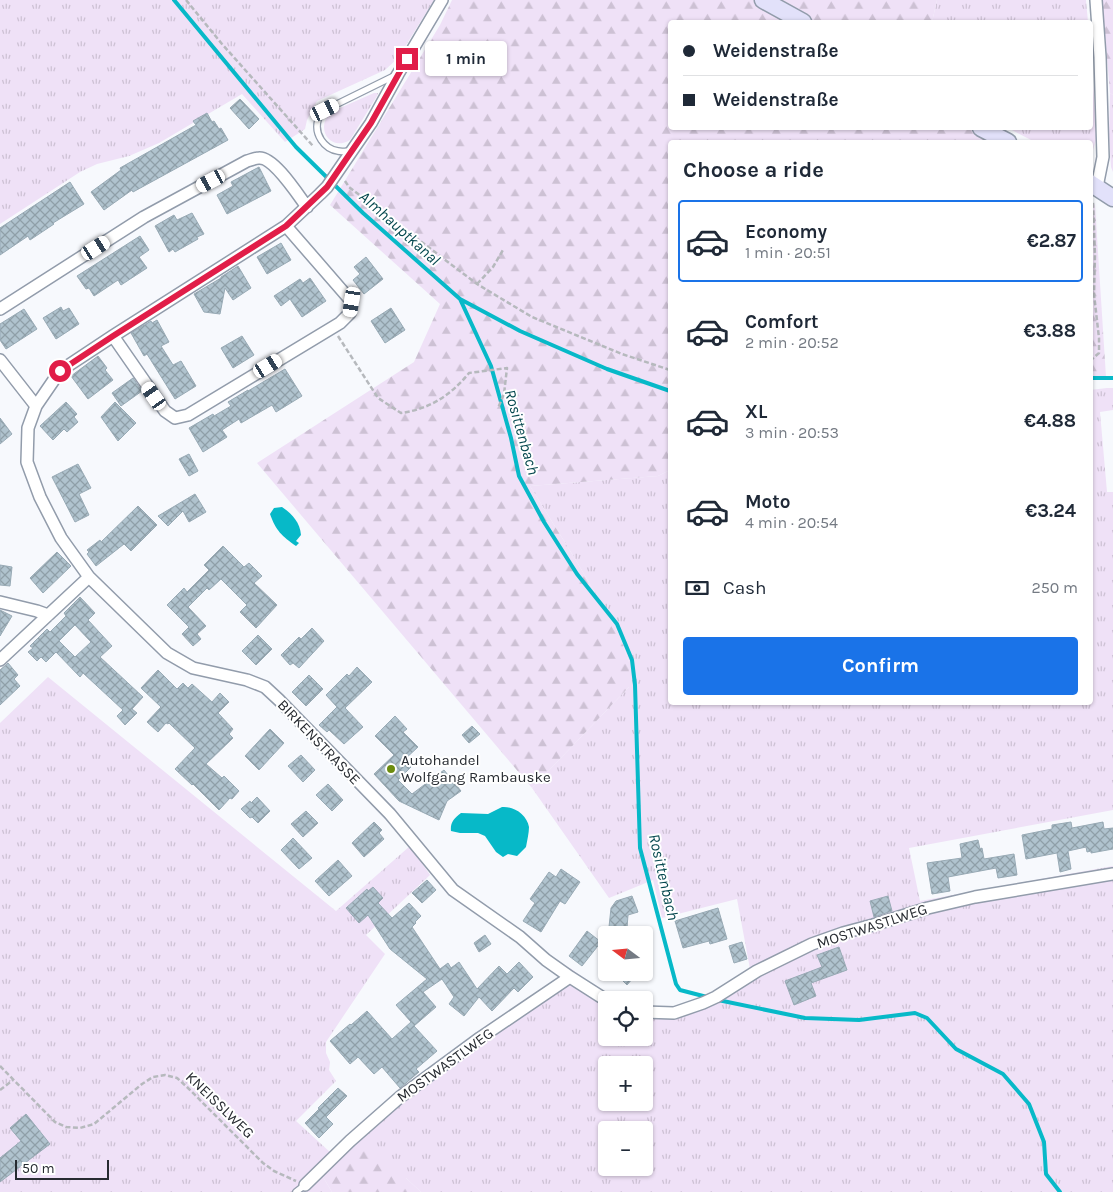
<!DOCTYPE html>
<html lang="en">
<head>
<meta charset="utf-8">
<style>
  :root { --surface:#fff; --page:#f6f6f7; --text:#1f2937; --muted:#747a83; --line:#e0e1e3; --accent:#1a73e8 }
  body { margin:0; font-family:Karla,sans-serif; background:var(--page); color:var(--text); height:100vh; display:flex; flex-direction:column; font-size:19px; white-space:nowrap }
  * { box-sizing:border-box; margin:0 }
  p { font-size:16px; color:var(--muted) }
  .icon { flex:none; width:28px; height:28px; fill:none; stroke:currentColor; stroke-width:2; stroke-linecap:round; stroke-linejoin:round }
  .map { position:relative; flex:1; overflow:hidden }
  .side { position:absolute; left:668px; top:140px; width:425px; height:565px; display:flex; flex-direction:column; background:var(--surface); border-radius:5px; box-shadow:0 1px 4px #0004 }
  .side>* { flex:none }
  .guide { position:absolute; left:668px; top:20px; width:425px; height:110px; border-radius:5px; box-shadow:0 1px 4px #0004; display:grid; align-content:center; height:110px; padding:0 15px; background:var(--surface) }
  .needle { width:32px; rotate:286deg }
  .controls { position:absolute; left:598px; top:926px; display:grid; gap:10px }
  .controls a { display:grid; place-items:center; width:55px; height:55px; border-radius:5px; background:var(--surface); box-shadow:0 1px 4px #0004; font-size:25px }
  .scale { position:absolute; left:15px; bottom:12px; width:94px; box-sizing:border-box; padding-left:5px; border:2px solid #272b31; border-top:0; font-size:14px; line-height:18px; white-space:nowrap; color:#272b31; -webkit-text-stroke:4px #fff; paint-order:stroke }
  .end { position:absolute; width:22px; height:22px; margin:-11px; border:6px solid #e11d48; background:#fff; box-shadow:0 0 0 2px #fff }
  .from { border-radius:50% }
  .bubble { position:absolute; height:35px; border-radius:5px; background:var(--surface); box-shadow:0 1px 4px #0004; font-size:16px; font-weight:700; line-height:35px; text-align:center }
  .car { position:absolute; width:15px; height:30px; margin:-15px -8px; border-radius:6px; box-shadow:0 0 4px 1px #0007; background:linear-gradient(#fff 24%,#345 0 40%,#fff 0 76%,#345 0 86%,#fff 0) }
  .guide b { display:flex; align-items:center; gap:18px; height:48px; font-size:19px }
  .guide b+b { border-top:1px solid var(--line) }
  .guide i { width:12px; height:12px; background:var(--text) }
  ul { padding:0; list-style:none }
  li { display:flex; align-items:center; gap:15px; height:82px; margin:0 10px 8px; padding:0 5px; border:2px solid transparent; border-radius:5px }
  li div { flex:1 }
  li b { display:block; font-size:19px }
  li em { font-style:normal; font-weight:700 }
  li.current { border-color:var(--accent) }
  li>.icon { width:45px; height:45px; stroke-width:1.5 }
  h2 { padding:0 15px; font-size:22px; line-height:60px }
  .pay { display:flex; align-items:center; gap:12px; height:55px; padding:0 15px; font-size:19px }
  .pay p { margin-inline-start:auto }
  .cta { display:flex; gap:10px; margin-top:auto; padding:10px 15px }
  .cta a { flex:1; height:58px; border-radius:5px; background:var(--accent); color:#fff; font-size:20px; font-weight:700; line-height:58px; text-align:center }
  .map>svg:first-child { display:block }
</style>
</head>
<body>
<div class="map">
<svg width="1113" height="1192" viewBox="0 0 1113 1192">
  <defs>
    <pattern id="grass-tufts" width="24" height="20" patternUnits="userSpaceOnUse" patternTransform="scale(1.25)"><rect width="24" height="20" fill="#efe1f7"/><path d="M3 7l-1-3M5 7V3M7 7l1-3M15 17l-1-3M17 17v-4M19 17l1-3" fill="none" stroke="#cdc1d4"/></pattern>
    <pattern id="forest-firs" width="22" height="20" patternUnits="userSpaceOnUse" patternTransform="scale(1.25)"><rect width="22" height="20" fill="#efe1f7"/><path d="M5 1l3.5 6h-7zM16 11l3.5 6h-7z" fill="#cdc1d4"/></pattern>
    <pattern id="building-cross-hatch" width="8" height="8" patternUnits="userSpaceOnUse" patternTransform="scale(1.25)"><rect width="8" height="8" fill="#b0c3ce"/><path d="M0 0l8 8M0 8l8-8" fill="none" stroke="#8f9fa8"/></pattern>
  </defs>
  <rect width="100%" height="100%" fill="#f7f9fd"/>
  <path fill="url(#grass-tufts)" fill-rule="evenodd" d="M0 0H434L398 58 385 70 317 101 307 120 305 129 285 142 242 94 159 143 129 156 97 164 80 172 0 224Z
    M937 0H1086L1088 22H932Z
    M1090 46 1097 137 1093 150 1090 153V142H1035L1008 128H1090Z
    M374 93H378L377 96 350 140C331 152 314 129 331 112Z
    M1110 93 1113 95V172L1111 167 1109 135Z
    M1107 388H1113V410L1100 412 1107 492H1113V810L909 848 920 901 1113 866V1192H421L406 1178 323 1177 332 1192H0V723L48 677 336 911 410 846 430 875 366 935 385 954 326 1042V1053L330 1062 329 1070 336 1081 296 1121 331 1153 555 984 570 968 607 995 623 1000H606V1038H644V1006L679 1007 709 994 750 969 737 899 662 918 653 880 609 898 532 788 629 687V662L619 634 577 562 530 486 658 476 670 470V702H1090V390ZM606 1065H644V1102H606ZM606 1130H644V1168H606Z"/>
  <path fill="url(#forest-firs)" d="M452 0H937L932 22H670V128H969L995 142H670V470L658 476 530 486 577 562 619 634 629 662V687L532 788 257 463 414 362 440 304 330 205 440 25Z
    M1102 0H1113V95L1110 93Z
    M1090 199 1095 205 1106 377 1090 379Z
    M359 1147 406 1178 421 1192H332L323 1177Z"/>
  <path fill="#07b9c8" d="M282 507C292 514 300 522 301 535L296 541 299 543 296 546C282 536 276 531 270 514L274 508Z
    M502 807C514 806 527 815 529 827 529 833 527 841 526 847L517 856 508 854 503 857 496 852 485 836 478 833H460L451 831C450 823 454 818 461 813L488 814Z"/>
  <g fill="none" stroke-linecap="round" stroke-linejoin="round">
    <path stroke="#07b9c8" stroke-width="4" d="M174 0 296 147 363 213 460 299 520 331 607 369 670 391
      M460 299 491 366 511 438 519 476 544 522 577 574 617 624 632 660 635 685 640 848 676 984 680 990 707 997
      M1090 378H1113
      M718 1000 805 1018 859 1020 915 1013 927 1018 956 1049 1003 1074 1029 1104 1044 1142 1046 1174 1060 1192"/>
  </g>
  <path fill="url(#building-cross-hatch)" stroke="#98aab5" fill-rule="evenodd" d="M240 99 259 119 249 129 230 108Z
    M207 113 212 122 214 121 219 129 221 128 228 140 133 192 132 190 104 210 91 192 121 170 120 168 196 125 193 121Z
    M259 167 271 191 227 214 217 195 233 186 231 182Z
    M70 182 84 204 53 223 54 224 30 240 28 236 0 255V228Z
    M192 213 204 234 197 237 198 239 175 252 173 249 169 252 155 226 174 215 177 220Z
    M140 236 149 250 139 257 147 268 121 285 118 280 94 296 89 288 86 289 77 276Z
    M281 243 291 260 267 274 257 257Z
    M366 257 383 279 364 294 353 280 360 274 354 267Z
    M238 266 251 288 233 300 225 288 220 314 204 312 194 294 221 278V277Z
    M310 278 326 301 302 317 290 299 281 306 274 296 300 279 303 283Z
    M61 307 63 311 69 308 79 324 56 339 43 318Z
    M391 308 405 330 385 343 371 321Z
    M24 309 37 329 6 349 0 340V324Z
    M157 320 169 342 161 346 173 365 181 361 196 386 175 399 147 354 144 356 131 333 151 321 152 323Z
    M242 336 254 355 233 368 221 348Z
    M98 356 107 368 105 370 113 380 88 399 71 376Z
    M285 369 302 396 276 412 272 405 241 423 239 419 222 430 227 437 203 452 189 428 213 414 214 416 231 406 228 402 248 390V391Z
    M133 378 142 391 121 406 112 393Z
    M66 402 77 414 74 417 78 422 67 432 64 429 53 440 40 426Z
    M115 402 136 423 118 441 101 417Z
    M0 418 12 434 0 444Z
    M189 454 198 471 189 476 179 459Z
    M78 464 91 488 79 494 89 515 75 522 52 477Z
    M195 494 206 512 189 522 183 511 168 526 158 516Z
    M138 506 157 525 131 551 124 544 96 566 87 554 89 552 87 550 100 540 101 542Z
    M223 546 244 567 249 563 262 576 254 583 277 605 256 628 240 612 247 605 221 579 209 590 207 588 188 607 206 626 197 634 201 639 193 646 182 634 189 627 167 605 184 588 187 592 209 570 204 565Z
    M57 552 71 566 43 593 30 578Z
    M0 565 12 567 10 586 0 585Z
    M80 597 95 613 88 620 112 646 100 657 143 697 132 709 137 713 125 725 117 716 123 710 83 673 80 677 56 652 46 662 41 657 37 661 28 652 33 648 30 646 47 629 50 632 66 616 64 613ZM75 625 91 642 75 657 59 641Z
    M0 610 12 616 0 636Z
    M312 628 324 641 299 668 293 663 290 665 281 655 299 637 301 639Z
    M258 635 272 649 256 665 242 651Z
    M8 663 18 675 14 679 20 686 0 705V670Z
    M357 667 372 682 345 708 363 727 344 744 329 730 327 732 319 725 337 707 326 695 347 674 349 676Z
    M158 670 177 689 183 683 188 688 192 684 212 702 220 693 229 702 218 713 233 729 229 734 233 738 206 764 222 778 224 776 239 791 232 799 230 798 219 810 193 784 192 785 175 769 195 748 169 723 168 724 166 723 158 732 147 722 161 707 141 688Z
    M309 675 323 689 306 706 292 692Z
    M395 716 407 729 403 732 418 747 404 760 411 767 398 780 412 794 444 770 461 791 447 801 439 820 399 801 374 774 394 755 375 736Z
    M472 726 480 734 469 743 462 735Z
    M270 729 284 743 259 770 245 756Z
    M301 755 315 770 303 782 288 766Z
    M328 784 343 800 332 811 316 795Z
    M257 797 270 811 258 823 252 817 250 818 241 809 250 801 251 803Z
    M306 811 318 823 303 837 291 824Z
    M374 822 382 830 379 833 384 839 364 857 352 843Z
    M1071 822 1072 828 1103 822 1104 829 1113 828V849L1091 853V851L1087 852 1086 847 1068 851 1071 869 1060 872 1057 853 1026 859 1022 835 1052 829V825Z
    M293 838 312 858 299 869 281 850Z
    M978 840 980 849 982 848 984 859 1014 854 1017 875 998 878 996 868 948 877 950 891 932 894 927 863 962 858 960 844Z
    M338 860 352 876 329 896 315 881Z
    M561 869 580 882 565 904 560 901 541 932 523 921 535 903 530 899 549 872 556 877Z
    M427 880 436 890 422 903 412 893Z
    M373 887 383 898 378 903 392 918 409 903 421 916 415 922 416 923 412 927 440 969 448 963 451 968 459 962 477 989 499 966 507 974 519 962 533 977 518 992 514 988 492 1011 479 997 464 1016 449 1004 454 997 442 979 423 992 436 1007 414 1026 437 1051 416 1069 419 1072 400 1088 382 1067 374 1074 358 1057 350 1064 330 1041 350 1024 351 1025 367 1011 392 1039 411 1022 396 1005 427 979 390 949 368 915 359 923 346 908 367 889 368 891Z
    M632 896 638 912 628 915 627 928 609 927 611 908 616 901Z
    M888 896 892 911 874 917 870 901Z
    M718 908 727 939 710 944 709 941 683 948 675 921Z
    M587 931 601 942 582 966 569 956Z
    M485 935 491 944 479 952 474 943Z
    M742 942 747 959 734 963 729 946Z
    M839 947 847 970 811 983 816 996 794 1005 785 981 822 967 817 955Z
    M614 972H638L627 985Z
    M338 1088 347 1096 326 1117 333 1124 319 1138 305 1123 319 1109 318 1108Z
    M26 1114 50 1144 0 1182V1158L21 1141 10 1128Z"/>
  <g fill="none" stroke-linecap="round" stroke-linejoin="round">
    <g stroke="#929cab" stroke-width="8">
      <path id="lane" d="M351 151C347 151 342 152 338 151 324 149 314 134 318 120 319 117 322 113 325 110L396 75
        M296 1192 305 1185"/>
    </g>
    <g stroke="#929cab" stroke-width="14">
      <path id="street" d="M442 0 398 74 371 123 327 187 320 194 286 226 113 336 60 371 36 406 28 428 27 462 40 497 61 538 89 577 167 653 193 668 247 680 265 687 279 700 390 814 453 890 520 937 546 960 570 977 606 1000
        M1096 0 1100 57 1103 157 1097 187
        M0 309 144 217 247 161C251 160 255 158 259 158 274 157 298 195 307 207
        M113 336 165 411 175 418 188 415 340 323 350 313 352 302 286 226
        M0 360 36 406
        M0 602 37 611 48 615
        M0 660 89 577
        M644 1012 674 1013 703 1003 716 997 757 971 812 944 843 933 873 925 928 908 975 897 1113 874
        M305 1185 350 1141 400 1097 480 1038 570 977"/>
    </g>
    <g stroke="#929cab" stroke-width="19">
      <path id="secondary" d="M763 0 803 22
        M981 128 1008 142
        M1090 183 1113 198"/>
    </g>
    <path stroke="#b6b9bd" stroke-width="2.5" stroke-dasharray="5 2.5" stroke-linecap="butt" d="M186 0 222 44 313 146
      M345 181 349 187 477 284 532 317 622 354 670 370
      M477 284 493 267 503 250
      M338 336 378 398 401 413C430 409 451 395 469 373L507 368 504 394 498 408
      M1090 361 1099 353V338L1094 294 1095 255 1093 202
      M0 1066 55 1122 66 1127 80 1128 94 1124 142 1084 153 1077 165 1075 177 1078 187 1087 263 1163 274 1171 296 1181
      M0 1090 13 1080"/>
    <use href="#lane" stroke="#fff" stroke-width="5.5"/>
    <use href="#street" stroke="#fff" stroke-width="11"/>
    <use href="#secondary" stroke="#e2e1fa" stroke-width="16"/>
  </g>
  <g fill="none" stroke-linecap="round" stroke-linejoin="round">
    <path stroke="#e11d48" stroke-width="6" d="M60 371 113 336 286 226 327 187 371 123 407 59"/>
  </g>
  <circle fill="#6c8c0f" stroke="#fff" stroke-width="2" cx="391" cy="769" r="5"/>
  <g text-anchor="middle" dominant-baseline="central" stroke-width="4" stroke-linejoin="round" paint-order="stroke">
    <g font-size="15" fill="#272b31" stroke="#fff">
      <text transform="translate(319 742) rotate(46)">BIRKENSTRASSE</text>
      <text transform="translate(872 926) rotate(-18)">MOSTWASTLWEG</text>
      <text transform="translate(445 1065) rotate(-36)">MOSTWASTLWEG</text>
      <text transform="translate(220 1105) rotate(44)">KNEISSLWEG</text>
    </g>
    <g font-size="15" fill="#272b31" stroke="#fff" text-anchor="start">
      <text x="401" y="760">Autohandel<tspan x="401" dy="17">Wolfgang Rambauske</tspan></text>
    </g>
    <g font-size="16" font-style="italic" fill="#05484f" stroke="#fff">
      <text transform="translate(400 228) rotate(42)">Almhauptkanal</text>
      <text transform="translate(522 432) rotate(74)">Rosittenbach</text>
      <text transform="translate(664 877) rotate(77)">Rosittenbach</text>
    </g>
  </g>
</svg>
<div class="controls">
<a><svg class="needle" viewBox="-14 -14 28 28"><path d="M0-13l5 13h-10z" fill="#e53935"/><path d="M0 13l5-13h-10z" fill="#747a83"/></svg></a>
<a><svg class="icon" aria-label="locate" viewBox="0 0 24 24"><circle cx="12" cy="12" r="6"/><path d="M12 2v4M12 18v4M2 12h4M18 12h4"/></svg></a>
<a>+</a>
<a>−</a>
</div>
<div class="scale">50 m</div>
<i class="end from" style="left:60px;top:371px"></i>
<i class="end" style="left:407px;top:59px"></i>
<div class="bubble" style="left:425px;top:41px;width:82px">1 min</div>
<i class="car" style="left:325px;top:110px;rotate:64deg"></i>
<i class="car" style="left:211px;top:181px;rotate:242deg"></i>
<i class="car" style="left:96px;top:248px;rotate:58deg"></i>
<i class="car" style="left:352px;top:302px;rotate:189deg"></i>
<i class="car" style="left:268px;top:366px;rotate:59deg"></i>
<i class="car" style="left:154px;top:396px;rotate:325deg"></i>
<div class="guide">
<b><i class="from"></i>Weidenstraße</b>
<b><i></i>Weidenstraße</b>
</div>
<section class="side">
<h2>Choose a ride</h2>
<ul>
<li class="current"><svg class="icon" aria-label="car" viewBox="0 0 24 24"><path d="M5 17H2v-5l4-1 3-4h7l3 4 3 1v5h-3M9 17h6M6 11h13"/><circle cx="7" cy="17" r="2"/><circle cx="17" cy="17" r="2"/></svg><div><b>Economy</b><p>1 min · 20:51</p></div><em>€2.87</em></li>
<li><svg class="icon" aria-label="car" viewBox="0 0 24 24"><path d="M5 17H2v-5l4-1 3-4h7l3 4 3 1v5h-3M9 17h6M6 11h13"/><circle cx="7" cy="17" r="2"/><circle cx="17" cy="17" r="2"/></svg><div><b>Comfort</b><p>2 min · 20:52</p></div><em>€3.88</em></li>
<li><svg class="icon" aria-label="car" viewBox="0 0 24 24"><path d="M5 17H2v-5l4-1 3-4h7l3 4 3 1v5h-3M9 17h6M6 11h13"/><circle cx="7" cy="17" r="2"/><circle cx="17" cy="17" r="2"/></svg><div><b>XL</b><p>3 min · 20:53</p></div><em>€4.88</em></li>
<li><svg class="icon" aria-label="car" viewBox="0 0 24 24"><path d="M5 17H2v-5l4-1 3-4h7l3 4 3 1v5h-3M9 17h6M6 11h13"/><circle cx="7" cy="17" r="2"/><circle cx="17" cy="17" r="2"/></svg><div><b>Moto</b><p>4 min · 20:54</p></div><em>€3.24</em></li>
</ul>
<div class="pay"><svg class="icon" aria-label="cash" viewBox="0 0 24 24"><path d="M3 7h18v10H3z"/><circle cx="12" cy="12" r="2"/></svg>Cash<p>250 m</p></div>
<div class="cta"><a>Confirm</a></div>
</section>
</div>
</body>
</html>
